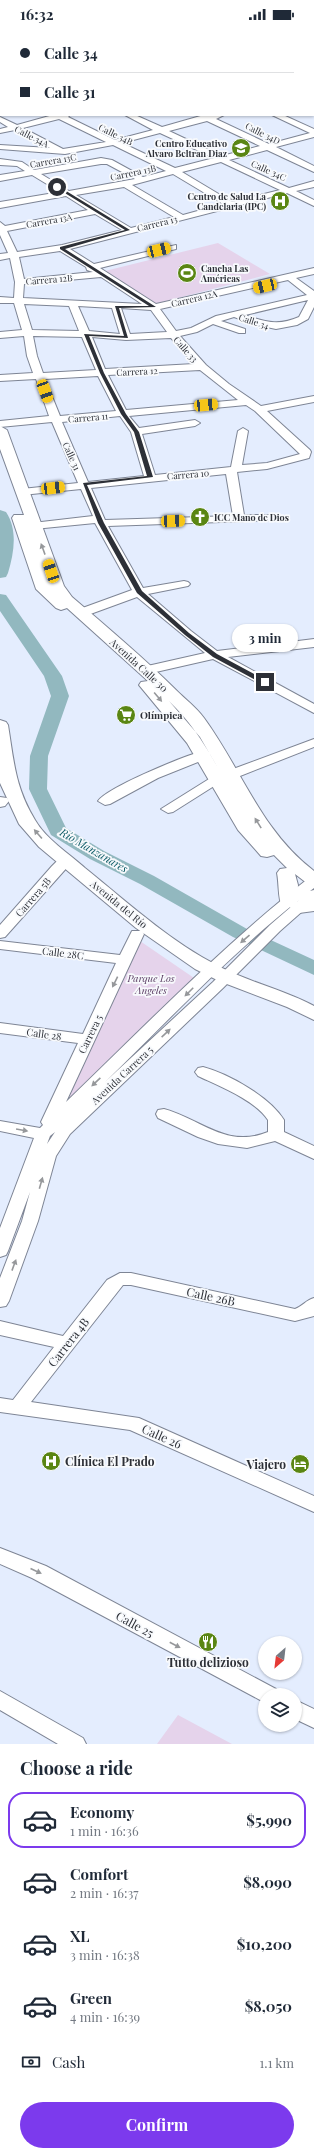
<!DOCTYPE html>
<html lang="en">
<head>
<meta charset="utf-8">
<style>
  :root { --surface:#fff; --page:#f6f6f7; --text:#1f2937; --muted:#747a83; --line:#e0e1e3; --accent:#7c3aed }
  body { margin:0; font-family:"Playfair Display",serif; background:var(--page); color:var(--text); height:100vh; display:flex; flex-direction:column; font-size:15px; white-space:nowrap }
  * { box-sizing:border-box; margin:0 }
  p { font-size:13px; color:var(--muted) }
  .icon { flex:none; width:22px; height:22px; fill:none; stroke:currentColor; stroke-width:2; stroke-linecap:round; stroke-linejoin:round }
  .map { position:relative; height:1716px; overflow:hidden }
  .panel { display:flex; flex-direction:column; background:var(--surface); flex:1 }
  .panel>* { flex:none }
  .hud { position:absolute; left:0px; top:0px; width:314px; height:88px; box-shadow:0 1px 3px #0004; display:grid; align-content:center; height:88px; padding:0 20px; background:var(--surface) }
  .needle { width:26px; rotate:208deg }
  .buttons { position:absolute; left:258px; top:1608px; display:grid; gap:8px }
  .buttons a { display:grid; place-items:center; width:44px; height:44px; border-radius:50%; background:var(--surface); box-shadow:0 1px 3px #0004; font-size:20px }
  .end { position:absolute; width:18px; height:18px; margin:-9px; border:5px solid #2d3037; background:#fff; box-shadow:0 0 0 2px #fff }
  .from { border-radius:50% }
  .bubble { position:absolute; height:28px; border-radius:14px; background:var(--surface); box-shadow:0 1px 3px #0004; font-size:13px; font-weight:700; line-height:28px; text-align:center }
  .car { position:absolute; width:12px; height:24px; margin:-12px -6px; border-radius:5px; box-shadow:0 0 3px 1px #0007; background:linear-gradient(#f5c518 24%,#345 0 40%,#f5c518 0 76%,#345 0 86%,#f5c518 0) }
  .hud b { display:flex; align-items:center; gap:14px; height:38px; font-size:15px }
  .hud b+b { border-top:1px solid var(--line) }
  .hud i { width:10px; height:10px; background:var(--text) }
  ul { padding:0; list-style:none }
  li { display:flex; align-items:center; gap:12px; height:56px; margin:0 8px 6px; padding:0 12px; border:2px solid transparent; border-radius:16px }
  li div { flex:1 }
  li b { display:block; font-size:15px }
  li em { font-style:normal; font-weight:700 }
  li.on { border-color:var(--accent) }
  li>.icon { width:36px; height:36px; stroke-width:1.5 }
  h2 { padding:0 20px; font-size:18px; line-height:48px }
  .pay { display:flex; align-items:center; gap:10px; height:44px; padding:0 20px; font-size:15px }
  .pay p { margin-inline-start:auto }
  .button { display:flex; gap:8px; margin-top:auto; padding:8px 20px }
  .button a { flex:1; height:46px; border-radius:24px; background:var(--accent); color:#fff; font-size:16px; font-weight:700; line-height:46px; text-align:center }
  .status { display:flex; justify-content:space-between; align-items:center; height:28px; padding:0 20px; background:var(--surface); direction:ltr }
  .status svg { height:11px; fill:currentColor }
  .map>svg:first-child { display:block }
</style>
</head>
<body>
<div class="status"><b>16:32</b><svg viewBox="0 0 49 12"><path d="M0 12V9h3v3zM5 12V6h3v6zM10 12V3h3v9zM15 12V0h3v12zM26 1h20v11H26zM47 4h2v5h-2z"/></svg></div>
<div class="map">
<svg width="314" height="1716" viewBox="0 0 314 1716">
  <rect width="100%" height="100%" fill="#e4edfe"/>
  <path fill="#e5d3eb" d="M218 215 270 246 155 276 105 243Z
    M140 913 197 952 65 1077Z
    M178 1687 232 1716H157Z"/>
  <g fill="none" stroke-linecap="round" stroke-linejoin="round">
    <path fill="#92b8bf" fill-rule="evenodd" d="M0 482 6 484C18 502 14 525 8 545L6 549 0 550Z
      M0 566 6 567 62 648 69 668 48 728 47 761 66 800 104 823 154 848 247 901 314 932V947L233 909 140 856 90 831 51 807 29 761 30 728 51 668 44 648 0 583Z"/>
    <g stroke="#7e8595" stroke-width="2">
      <path id="minor" d="M0 30H1V35H0Z
        M0 43H1V47H0Z
        M0 55H1V60H0Z
        M313 57H314V62H313Z
        M313 76H314V80H313Z
        M53 87H70L68 89 115 112 153 102 125 87H135L162 99 204 87H224L216 91 269 116 310 105 272 87H283L314 101V109L276 119 314 138V144L267 122 229 132 289 160 314 153V159L296 163 314 172V178L287 165 70 221 94 236 176 217V221L100 240 156 276 314 240V246L296 250 314 263V279L308 291 297 297 276 301 257 297 234 289 221 293 245 301V305H239L213 296 197 304 180 308 206 337 229 356 261 378 314 368V374L267 383 310 422 311 424 309 430 267 441 237 444 244 487H273L279 490 277 492 108 498 143 560 184 553 188 554 190 556 188 558 148 566 191 603 217 623 314 611V619L228 629 314 676V685L213 631 147 646 143 645 141 642 143 639 205 625 137 569 85 588H77L75 585 77 582 132 562 95 495 24 502 18 499 24 496 93 488 81 461 22 467 17 464 22 461 78 455 52 394 0 399V393L49 388 36 351 0 353V347L33 345 27 328 24 308 0 310V304L22 302 14 275H0V269L14 270 15 254 10 230 0 232V226L8 225 0 207V194L5 198 88 182 66 168 0 180V174L60 164 32 147 0 153V147L25 143 17 138 0 137V131L22 134 34 142 101 130 112 132 143 149 166 143 113 117 65 126 0 121V117L50 120 15 102 0 105V101L8 99 0 94V89L17 97ZM59 91 106 114 63 121 23 100ZM207 93 260 118 222 128 169 103ZM160 105 214 130 175 140 122 115ZM221 134 280 162 232 174 182 144ZM101 136H107L135 151 69 163 41 146ZM173 146 223 176 183 187 132 157ZM124 159 174 189 131 200 76 167ZM95 186 122 202 62 217 17 224 7 203ZM60 223 86 239 87 242 93 244 24 251 19 229ZM101 249 142 276 23 270 24 256ZM288 252 307 267 216 288 191 300 176 303 160 281ZM308 272 299 289C279 298 265 294 245 287ZM24 276 69 278 79 303 32 302ZM78 278 112 280 120 306 89 303ZM121 280 151 282 167 304 130 306ZM33 308 82 309 96 342 43 345 37 328ZM92 309 126 312 171 310 194 336 105 341ZM200 342 238 372 126 382 108 347ZM98 348 116 383 60 388 45 351ZM246 377 255 383 300 426 267 435 242 437 248 403 243 400 238 403 231 439 155 447 142 406 195 398 200 395 195 392 139 400 129 388ZM120 388 131 404 144 448 88 454 62 394ZM226 446 233 488 105 492 91 460Z
        M314 711V719L235 750 230 751 223 747 225 744Z
        M203 723 209 727 208 730 158 750 110 776 105 777 98 773C108 759 184 728 203 723Z
        M217 746 222 747 224 750 222 753 173 784 168 785 161 781Z
        M0 769 7 770 9 773 5 778 0 779Z
        M66 828 73 832 71 835 5 909 0 910V897L52 838 61 829Z
        M314 849V860L310 863 314 862V873L280 903 223 960 70 1106 56 1128 38 1193 9 1273 6 1278 0 1279V1250L22 1193 30 1164 8 1223 6 1227 0 1229V1200L34 1110 0 1103V1093L40 1100 43 1097 41 1094 78 1015 0 1005V995L83 1006 116 935 0 921V913L120 927 132 903H142L144 906 66 1074C145 998 222 918 309 850ZM299 872 270 897 213 954 105 1054C168 993 230 926 299 872ZM55 1104 47 1116 50 1108Z
        M203 1039C229 1046 270 1069 284 1092V1104L314 1118V1131L275 1113 247 1120 218 1116 198 1109 158 1090 156 1086 158 1082 164 1081C201 1091 226 1121 268 1104V1092C255 1072 219 1058 198 1048L195 1044 198 1040Z
        M120 1245H131L295 1281C303 1278 306 1272 314 1270V1288L295 1293 131 1257H123L31 1374 139 1390 314 1468V1484L130 1402 0 1384V1370L13 1372 54 1319 0 1307V1293L63 1308 107 1252Z
        M0 1520 46 1538 276 1661 279 1667H265V1674L262 1673 32 1550 0 1536Z
        M0 1663 83 1710 86 1716H58L0 1682Z
        M295 1672 314 1681V1700L295 1691Z"/>
    </g>
    <g stroke="#7e8595" stroke-width="2">
      <path id="major" d="M0 398 7 402 64 558 72 569C107 599 143 629 176 662 185 671 196 679 204 690 242 742 261 803 314 843V857L308 856 295 846 298 857 297 874 314 871V883L299 885 293 883 290 879 282 878C278 872 279 854 277 845L280 841 287 840 274 827 267 829 261 828 238 802 187 715 139 657 141 654 148 653 67 580 61 582 56 580 36 561 12 490 14 487H24L0 421ZM169 673C190 693 204 715 218 740L200 709Z
        M0 692 6 694 8 697C14 734 15 759 35 792 46 811 68 825 85 840 131 877 178 921 233 945 260 957 288 964 314 978V992L287 979 219 953 195 941 136 900 39 819 19 796 0 755Z"/>
    </g>
    <use href="#minor" fill="#fff" fill-rule="evenodd"/>
    <use href="#major" fill="#fff" fill-rule="evenodd"/>
  </g>
  <defs><path id="oneway-solid" d="M-6-.8H1V-3.2L6.5 0L1 3.2V.8H-6Z"/></defs>
  <g fill="#96989b">
    <use href="#oneway-solid" transform="translate(43 521) rotate(-110)"/>
    <use href="#oneway-solid" transform="translate(158 669) rotate(50)"/>
    <use href="#oneway-solid" transform="translate(258 795) rotate(-122)"/>
    <use href="#oneway-solid" transform="translate(38 806) rotate(-131)"/>
    <use href="#oneway-solid" transform="translate(245 911) rotate(139)"/>
    <use href="#oneway-solid" transform="translate(115 954) rotate(116)"/>
    <use href="#oneway-solid" transform="translate(189 964) rotate(135)"/>
    <use href="#oneway-solid" transform="translate(166 1005) rotate(-43)"/>
    <use href="#oneway-solid" transform="translate(96 1054) rotate(137)"/>
    <use href="#oneway-solid" transform="translate(22 1102) rotate(10)"/>
    <use href="#oneway-solid" transform="translate(41 1155) rotate(-74)"/>
    <use href="#oneway-solid" transform="translate(14 1237) rotate(-70)"/>
    <use href="#oneway-solid" transform="translate(36 1543) rotate(24)"/>
    <use href="#oneway-solid" transform="translate(175 1617) rotate(28)"/>
  </g>
  <path fill="#2d3037" d="M58 158 130 202 65 221 156 279 119 280 128 310 89 308 104 345 126 386 139 404 153 449 87 457 104 495 142 563 189 605 217 626 267 653V656H263L213 629 185 607 137 565 98 495 83 455 147 448 134 404 121 386 100 345 84 306 124 308 115 278H149L60 221V219L125 202 55 159Z"/>
  <defs>
    <g id="school-disc" transform="scale(1)"><circle r="9.5" fill="#5a8613" stroke="#f8fafd"/><path d="M0-5L7-2L0 1L-7-2ZM-4 1L0 2.5L4 1V4Q0 6-4 4Z" fill="#fff"/></g>
    <g id="hospital-disc" transform="scale(1)"><circle r="9.5" fill="#5a8613" stroke="#f8fafd"/><path d="M-5-5h3v3.5h4V-5h3V5h-3V1.5h-4V5h-3Z" fill="#fff"/></g>
    <g id="stadium-disc" transform="scale(1)"><circle r="9.5" fill="#5a8613" stroke="#f8fafd"/><path d="M0-5a6.5 5 0 1 0 0 10a6.5 5 0 1 0 0-10ZM-3.5-1.8h7v3.6h-7Z" fill="#fff"/></g>
    <g id="church-disc" transform="scale(1)"><circle r="9.5" fill="#5a8613" stroke="#f8fafd"/><path d="M-1.2-6h2.4v3.5h3.3v2.4h-3.3V6h-2.4V-.1h-3.3v-2.4h3.3Z" fill="#fff"/></g>
    <g id="supermarket-disc" transform="scale(1)"><circle r="9.5" fill="#5a8613" stroke="#f8fafd"/><path d="M-6-5.5h2.5l.6 2H6L4.5 2H-2.5L-4.4-4H-6ZM-1.5 3.2a1.3 1.3 0 1 0 .1 0ZM3 3.2a1.3 1.3 0 1 0 .1 0Z" fill="#fff"/></g>
    <g id="hotel-disc" transform="scale(1)"><circle r="9.5" fill="#5a8613" stroke="#f8fafd"/><path d="M-6-4.5h1.5V1H6V5H4.5V3h-9V5H-6ZM-4 0a1.8 1.8 0 1 1 3.6 0ZM.5 0V-2.5h3Q6-2.5 6 0Z" fill="#fff"/></g>
    <g id="restaurant-disc" transform="scale(1)"><circle r="9.5" fill="#5a8613" stroke="#f8fafd"/><path d="M-5-6h1v4h1v-4h1v4h1v-4h1v5L-1.5 .5V6h-2V.5L-5-1ZM5-6V6H3V1.5H1.5Q1.5-4 5-6Z" fill="#fff"/></g>
  </defs>
  <g fill-rule="evenodd">
    <use href="#school-disc" x="241" y="120"/>
    <use href="#hospital-disc" x="280" y="173"/>
    <use href="#stadium-disc" x="187" y="245"/>
    <use href="#church-disc" x="200" y="489"/>
    <use href="#supermarket-disc" x="126" y="687"/>
    <use href="#hospital-disc" x="51" y="1433"/>
    <use href="#hotel-disc" x="300" y="1436"/>
    <use href="#restaurant-disc" x="208" y="1614"/>
  </g>
  <g text-anchor="middle" dominant-baseline="central" stroke-width="3.5" stroke-linejoin="round" paint-order="stroke">
    <g font-size="9" fill="#2d3037" stroke="#f8fafd">
      <text transform="translate(263 105) rotate(26)">Calle 34D</text>
      <text transform="translate(116 106) rotate(26)">Calle 34B</text>
      <text transform="translate(32 108) rotate(27)">Calle 34A</text>
      <text transform="translate(53 132) rotate(-10)">Carrera 13C</text>
      <text transform="translate(269 142) rotate(24)">Calle 34C</text>
      <text transform="translate(133 144) rotate(-12)">Carrera 13B</text>
      <text transform="translate(49 192) rotate(-10)">Carrera 13A</text>
      <text transform="translate(157 195) rotate(-14)">Carrera 13</text>
      <text transform="translate(49 251) rotate(-5)">Carrera 12B</text>
      <text transform="translate(194 270) rotate(-13)">Carrera 12A</text>
      <text transform="translate(254 293) rotate(18)">Calle 34</text>
      <text transform="translate(186 321) rotate(48)">Calle 33</text>
      <text transform="translate(137 343) rotate(-3)">Carrera 12</text>
      <text transform="translate(88 389) rotate(-5)">Carrera 11</text>
      <text transform="translate(72 428) rotate(66)">Calle 31</text>
      <text transform="translate(188 446) rotate(-5)">Carrera 10</text>
    </g>
    <g font-size="9" font-weight="bold" fill="#2d3037" stroke="#f8fafd" text-anchor="end">
      <text x="227" y="115">Centro Educativo<tspan x="227" dy="10">Alvaro Beltran Diaz</tspan></text>
      <text x="266" y="168">Centro de Salud La<tspan x="266" dy="10">Candelaria (IPC)</tspan></text>
      <text x="201" y="240" text-anchor="start">Cancha Las<tspan x="201" dy="10">Américas</tspan></text>
      <text x="214" y="489" text-anchor="start">ICC Mano de Dios</text>
    </g>
    <g font-size="10" fill="#2d3037" stroke="#f8fafd">
      <text transform="translate(139 637) rotate(42)">Avenida Calle 30</text>
      <text transform="translate(33 869) rotate(-49)">Carrera 5B</text>
      <text transform="translate(119 876) rotate(39)">Avenida del Río</text>
      <text transform="translate(63 925) rotate(7)">Calle 28C</text>
      <text transform="translate(44 1006) rotate(8)">Calle 28</text>
      <text transform="translate(90 1006) rotate(-64)">Carrera 5</text>
      <text transform="translate(122 1047) rotate(-43)">Avenida Carrera 5</text>
    </g>
    <g font-size="10" font-weight="bold" fill="#2d3037" stroke="#f8fafd" text-anchor="start">
      <text x="140" y="687">Olímpica</text>
    </g>
    <g font-size="10" font-style="italic" fill="#5e4167" stroke="#f8fafd">
      <text x="151" y="950">Parque Los<tspan x="151" dy="12">Angeles</tspan></text>
    </g>
    <g font-size="11" font-style="italic" fill="#115e69" stroke="#f8fafd">
      <text transform="translate(94 822) rotate(30)">Río Manzanares</text>
    </g>
    <g font-size="12" fill="#2d3037" stroke="#f8fafd">
      <text transform="translate(211 1268) rotate(12)">Calle 26B</text>
      <text transform="translate(68 1314) rotate(-52)">Carrera 4B</text>
      <text transform="translate(162 1408) rotate(24)">Calle 26</text>
      <text transform="translate(135 1596) rotate(28)">Calle 25</text>
    </g>
    <g font-size="12" font-weight="bold" fill="#2d3037" stroke="#f8fafd" text-anchor="start">
      <text x="65" y="1433">Clínica El Prado</text>
      <text x="286" y="1436" text-anchor="end">Viajero</text>
      <text x="208" y="1634" text-anchor="middle">Tutto delizioso</text>
    </g>
  </g>
</svg>
<div class="buttons">
<a><svg class="needle" viewBox="-14 -14 28 28"><path d="M0-13l5 13h-10z" fill="#e53935"/><path d="M0 13l5-13h-10z" fill="#747a83"/></svg></a>
<a><svg class="icon" aria-label="layers" viewBox="0 0 24 24"><path d="M12 4l9 5-9 5-9-5zM3 14l9 5 9-5"/></svg></a>
</div>
<i class="end from" style="left:57px;top:159px"></i>
<i class="end" style="left:265px;top:654px"></i>
<div class="bubble" style="left:232px;top:596px;width:66px">3 min</div>
<i class="car" style="left:159px;top:222px;rotate:76deg"></i>
<i class="car" style="left:265px;top:258px;rotate:257deg"></i>
<i class="car" style="left:45px;top:363px;rotate:160deg"></i>
<i class="car" style="left:206px;top:377px;rotate:85deg"></i>
<i class="car" style="left:53px;top:460px;rotate:83deg"></i>
<i class="car" style="left:173px;top:493px;rotate:88deg"></i>
<i class="car" style="left:51px;top:543px;rotate:341deg"></i>
<div class="hud">
<b><i class="from"></i>Calle 34</b>
<b><i></i>Calle 31</b>
</div>
</div>
<section class="panel">
<h2>Choose a ride</h2>
<ul>
<li class="on"><svg class="icon" aria-label="car" viewBox="0 0 24 24"><path d="M5 17H2v-5l4-1 3-4h7l3 4 3 1v5h-3M9 17h6M6 11h13"/><circle cx="7" cy="17" r="2"/><circle cx="17" cy="17" r="2"/></svg><div><b>Economy</b><p>1 min · 16:36</p></div><em>$5,990</em></li>
<li><svg class="icon" aria-label="car" viewBox="0 0 24 24"><path d="M5 17H2v-5l4-1 3-4h7l3 4 3 1v5h-3M9 17h6M6 11h13"/><circle cx="7" cy="17" r="2"/><circle cx="17" cy="17" r="2"/></svg><div><b>Comfort</b><p>2 min · 16:37</p></div><em>$8,090</em></li>
<li><svg class="icon" aria-label="car" viewBox="0 0 24 24"><path d="M5 17H2v-5l4-1 3-4h7l3 4 3 1v5h-3M9 17h6M6 11h13"/><circle cx="7" cy="17" r="2"/><circle cx="17" cy="17" r="2"/></svg><div><b>XL</b><p>3 min · 16:38</p></div><em>$10,200</em></li>
<li><svg class="icon" aria-label="car" viewBox="0 0 24 24"><path d="M5 17H2v-5l4-1 3-4h7l3 4 3 1v5h-3M9 17h6M6 11h13"/><circle cx="7" cy="17" r="2"/><circle cx="17" cy="17" r="2"/></svg><div><b>Green</b><p>4 min · 16:39</p></div><em>$8,050</em></li>
</ul>
<div class="pay"><svg class="icon" aria-label="cash" viewBox="0 0 24 24"><path d="M3 7h18v10H3z"/><circle cx="12" cy="12" r="2"/></svg>Cash<p>1.1 km</p></div>
<div class="button"><a>Confirm</a></div>
</section>
</body>
</html>
